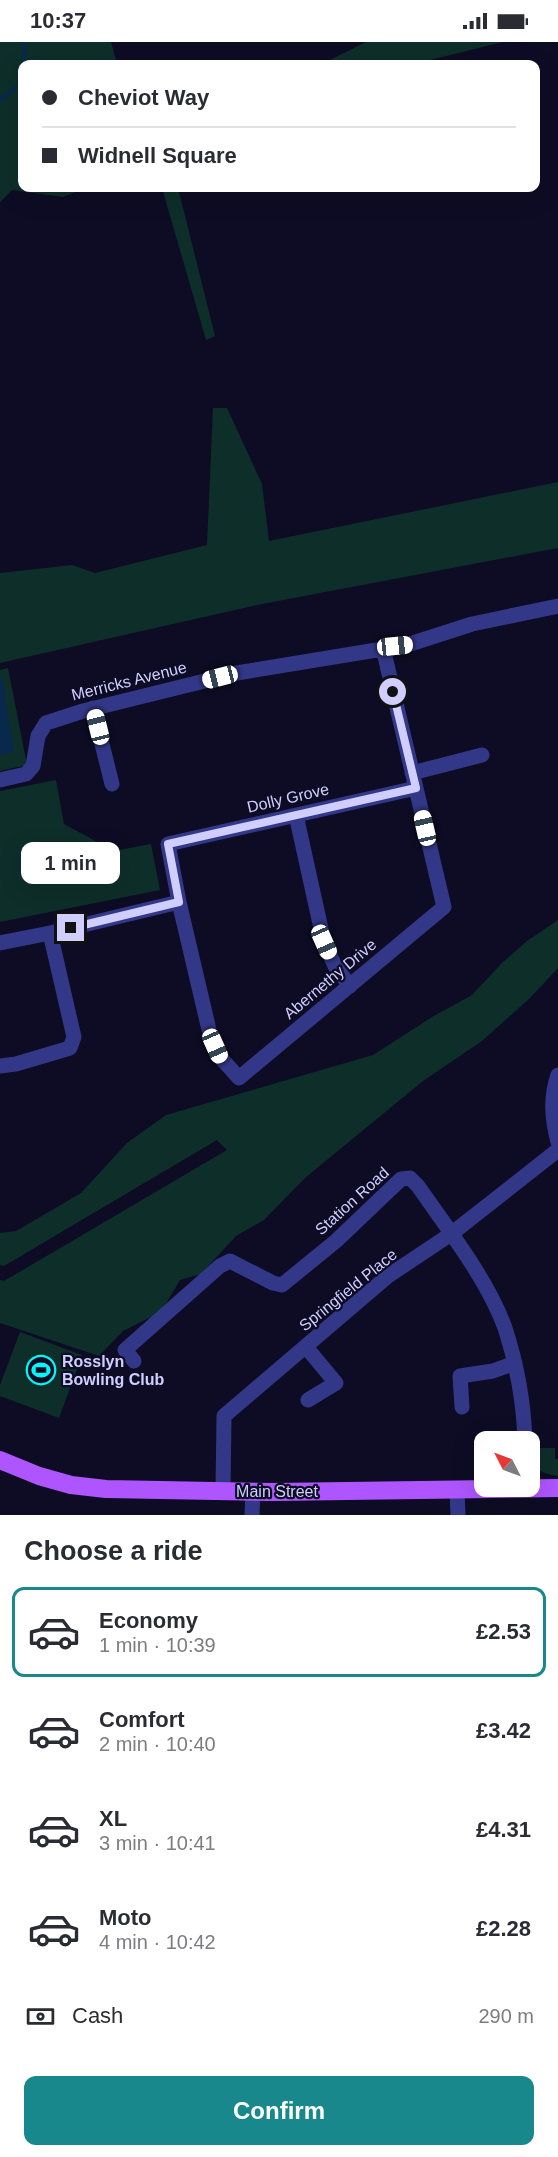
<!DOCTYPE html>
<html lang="en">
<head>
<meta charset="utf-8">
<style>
  :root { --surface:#fff; --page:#f2f2f3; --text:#2b2b33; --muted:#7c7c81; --line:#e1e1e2; --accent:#18888c }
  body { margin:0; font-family:Helvetica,sans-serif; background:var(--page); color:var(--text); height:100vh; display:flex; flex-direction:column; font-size:22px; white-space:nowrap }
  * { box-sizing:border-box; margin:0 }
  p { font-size:20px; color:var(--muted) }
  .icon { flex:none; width:33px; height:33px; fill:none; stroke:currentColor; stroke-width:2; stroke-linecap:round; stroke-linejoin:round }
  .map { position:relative; height:1473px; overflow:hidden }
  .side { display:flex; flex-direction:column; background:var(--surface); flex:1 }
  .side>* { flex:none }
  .guide { position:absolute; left:18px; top:18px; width:522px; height:132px; border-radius:12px; box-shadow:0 6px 24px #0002; display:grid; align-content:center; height:132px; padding:0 24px; background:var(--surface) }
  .needle { width:39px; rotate:312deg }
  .tools { position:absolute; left:474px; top:1389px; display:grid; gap:12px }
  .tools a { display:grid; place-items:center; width:66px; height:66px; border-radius:12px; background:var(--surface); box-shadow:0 6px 24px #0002; font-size:30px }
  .end { position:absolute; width:27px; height:27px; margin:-14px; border:8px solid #cfceff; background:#111; box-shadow:0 0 0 3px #111 }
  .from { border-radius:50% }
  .bubble { position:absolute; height:42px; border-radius:12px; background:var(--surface); box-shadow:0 6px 24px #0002; font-size:20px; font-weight:700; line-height:42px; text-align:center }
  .car { position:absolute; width:18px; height:36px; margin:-18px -9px; border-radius:8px; box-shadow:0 0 4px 2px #0007; background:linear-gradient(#fff 24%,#345 0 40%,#fff 0 76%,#345 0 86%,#fff 0) }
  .guide b { display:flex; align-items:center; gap:21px; height:57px; font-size:22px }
  .guide b+b { border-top:2px solid var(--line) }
  .guide i { width:15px; height:15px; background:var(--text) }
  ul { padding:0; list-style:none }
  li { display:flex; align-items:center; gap:18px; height:90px; margin:0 12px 9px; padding:0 12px; border:3px solid transparent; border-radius:12px }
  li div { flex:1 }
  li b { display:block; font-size:22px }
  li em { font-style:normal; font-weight:700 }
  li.current { border-color:var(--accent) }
  li>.icon { width:54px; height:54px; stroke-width:1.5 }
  h2 { padding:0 24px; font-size:27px; line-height:72px }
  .pay { display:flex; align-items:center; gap:15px; height:66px; padding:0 24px; font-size:22px }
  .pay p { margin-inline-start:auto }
  .primary-button { display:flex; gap:12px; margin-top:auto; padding:12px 24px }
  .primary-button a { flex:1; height:69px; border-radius:12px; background:var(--accent); color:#fff; font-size:24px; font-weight:700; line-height:69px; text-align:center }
  .status { display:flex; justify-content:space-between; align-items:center; height:42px; padding:0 30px; background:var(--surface); direction:ltr }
  .status svg { height:16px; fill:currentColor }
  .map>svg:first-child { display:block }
</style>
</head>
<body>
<div class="status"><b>10:37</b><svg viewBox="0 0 49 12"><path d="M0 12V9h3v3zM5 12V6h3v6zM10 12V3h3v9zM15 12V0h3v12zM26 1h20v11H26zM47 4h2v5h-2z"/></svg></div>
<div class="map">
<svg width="558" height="1473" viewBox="0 0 558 1473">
  <rect width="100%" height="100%" fill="#0d0c24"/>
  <path fill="#0e2e2a" d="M0 0H111L117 22H22V146H85L63 155 12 148 0 160Z
    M366 0H503L414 22H322Z
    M162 146H178L215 294 206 298Z
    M213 366H227L262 442 269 499 558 440V506L262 562 0 621V531L72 523 95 531 207 503Z
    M8 626 27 723 0 729V628Z
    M56 738 64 782 114 809 151 802 160 848 0 880V749Z
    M558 878V926L530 956 482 999 423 1039 305 1136 264 1178 236 1194 201 1232 180 1238 161 1270 123 1289 99 1314 0 1281V1238L4 1239 227 1108 217 1098 4 1224 0 1223V1191L16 1189 81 1151 127 1101 166 1073 373 1013 432 975 472 953 502 921 527 899Z
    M20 1290 82 1313 59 1376 0 1354V1343Z
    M534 1406H555V1417H558V1434C537 1431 536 1427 534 1406Z"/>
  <path fill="#08294b" d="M2 635 14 710 0 713V636Z"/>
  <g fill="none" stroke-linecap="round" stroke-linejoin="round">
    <path stroke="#08294b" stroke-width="4" d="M23 22 25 8 23 0
      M0 58 19 43 22 24"/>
    <path stroke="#323887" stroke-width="15" d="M93 666 112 742
      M412 731 482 713
      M0 738 26 732 33 724 38 694 46 681 83 669 237 631 407 603 472 582 558 564
      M296 773 324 900 335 924 350 944
      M179 860 168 802 416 746
      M50 891 179 860 210 992 220 1015 239 1036 444 865 383 606
      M0 901 50 891 74 995 70 1006 16 1022 0 1024
      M558 1033C550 1056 552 1077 558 1100
      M306 1305 336 1341 308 1358
      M134 1319 125 1308 220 1224 230 1219 273 1241 282 1243 336 1199 401 1137 410 1136 418 1144C447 1186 488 1238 505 1286 517 1323 524 1361 525 1400
      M462 1365 460 1334 493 1329 515 1321
      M457 1447 458 1473
      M223 1449 224 1374 388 1234 451 1192 558 1108
      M252 1473 253 1449"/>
    <path stroke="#ae55ff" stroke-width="18" d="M0 1418 39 1434 71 1443 106 1447 275 1450 558 1446"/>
  </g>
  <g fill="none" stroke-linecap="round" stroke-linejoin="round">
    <path stroke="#cfceff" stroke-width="8" d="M71 886 179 860 168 802 416 746 393 650"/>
  </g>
  <defs>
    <g id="stadium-ring" transform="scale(1.5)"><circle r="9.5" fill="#0d0c24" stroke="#00f9f8" stroke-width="1.5"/><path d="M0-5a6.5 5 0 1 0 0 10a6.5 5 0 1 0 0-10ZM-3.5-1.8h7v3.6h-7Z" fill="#00f9f8"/></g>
  </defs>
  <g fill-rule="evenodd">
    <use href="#stadium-ring" x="41" y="1328"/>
  </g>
  <g text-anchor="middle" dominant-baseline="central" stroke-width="4.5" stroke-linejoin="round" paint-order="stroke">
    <g font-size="16" fill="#cfceff" stroke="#0d0c24">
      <text transform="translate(129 639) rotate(-14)">Merricks Avenue</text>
      <text transform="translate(288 756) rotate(-13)">Dolly Grove</text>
      <text transform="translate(330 937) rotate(-40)">Abernethy Drive</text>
      <text transform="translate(352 1159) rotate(-42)">Station Road</text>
      <text transform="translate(348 1248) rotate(-39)">Springfield Place</text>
      <text x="277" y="1449">Main Street</text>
    </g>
    <g font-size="16" font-weight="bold" fill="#cfceff" stroke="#0d0c24" text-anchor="start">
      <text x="62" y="1319">Rosslyn<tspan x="62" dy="18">Bowling Club</tspan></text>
    </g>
  </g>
</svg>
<div class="tools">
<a><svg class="needle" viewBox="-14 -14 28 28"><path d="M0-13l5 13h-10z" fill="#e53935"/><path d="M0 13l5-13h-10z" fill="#7c7c81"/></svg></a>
</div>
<i class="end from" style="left:393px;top:650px"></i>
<i class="end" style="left:71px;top:886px"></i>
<div class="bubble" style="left:21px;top:800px;width:99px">1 min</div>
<i class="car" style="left:395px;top:604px;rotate:84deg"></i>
<i class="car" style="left:220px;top:635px;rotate:256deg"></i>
<i class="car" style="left:98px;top:685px;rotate:346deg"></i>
<i class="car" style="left:425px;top:786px;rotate:347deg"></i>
<i class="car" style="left:324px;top:900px;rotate:156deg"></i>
<i class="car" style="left:215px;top:1004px;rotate:156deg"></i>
<div class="guide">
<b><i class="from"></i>Cheviot Way</b>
<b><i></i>Widnell Square</b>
</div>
</div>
<section class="side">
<h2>Choose a ride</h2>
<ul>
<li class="current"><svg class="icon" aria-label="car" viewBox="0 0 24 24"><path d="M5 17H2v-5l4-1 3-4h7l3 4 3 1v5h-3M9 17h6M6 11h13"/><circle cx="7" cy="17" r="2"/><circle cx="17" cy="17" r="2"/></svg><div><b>Economy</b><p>1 min · 10:39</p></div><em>£2.53</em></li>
<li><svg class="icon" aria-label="car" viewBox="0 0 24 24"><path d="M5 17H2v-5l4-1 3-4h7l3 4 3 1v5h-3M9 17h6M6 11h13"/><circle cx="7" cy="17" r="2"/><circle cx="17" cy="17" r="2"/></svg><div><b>Comfort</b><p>2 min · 10:40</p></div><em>£3.42</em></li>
<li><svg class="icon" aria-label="car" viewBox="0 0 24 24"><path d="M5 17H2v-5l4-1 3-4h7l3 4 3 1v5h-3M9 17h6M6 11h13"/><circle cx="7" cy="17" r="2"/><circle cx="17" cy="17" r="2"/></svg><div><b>XL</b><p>3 min · 10:41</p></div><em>£4.31</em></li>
<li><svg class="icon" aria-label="car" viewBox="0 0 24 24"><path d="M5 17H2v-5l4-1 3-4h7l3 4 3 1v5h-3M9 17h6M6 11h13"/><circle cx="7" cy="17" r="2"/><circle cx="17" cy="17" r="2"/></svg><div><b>Moto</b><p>4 min · 10:42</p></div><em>£2.28</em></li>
</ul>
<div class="pay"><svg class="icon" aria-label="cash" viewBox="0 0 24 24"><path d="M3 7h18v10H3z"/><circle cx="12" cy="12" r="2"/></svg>Cash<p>290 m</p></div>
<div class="primary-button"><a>Confirm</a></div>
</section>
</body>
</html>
